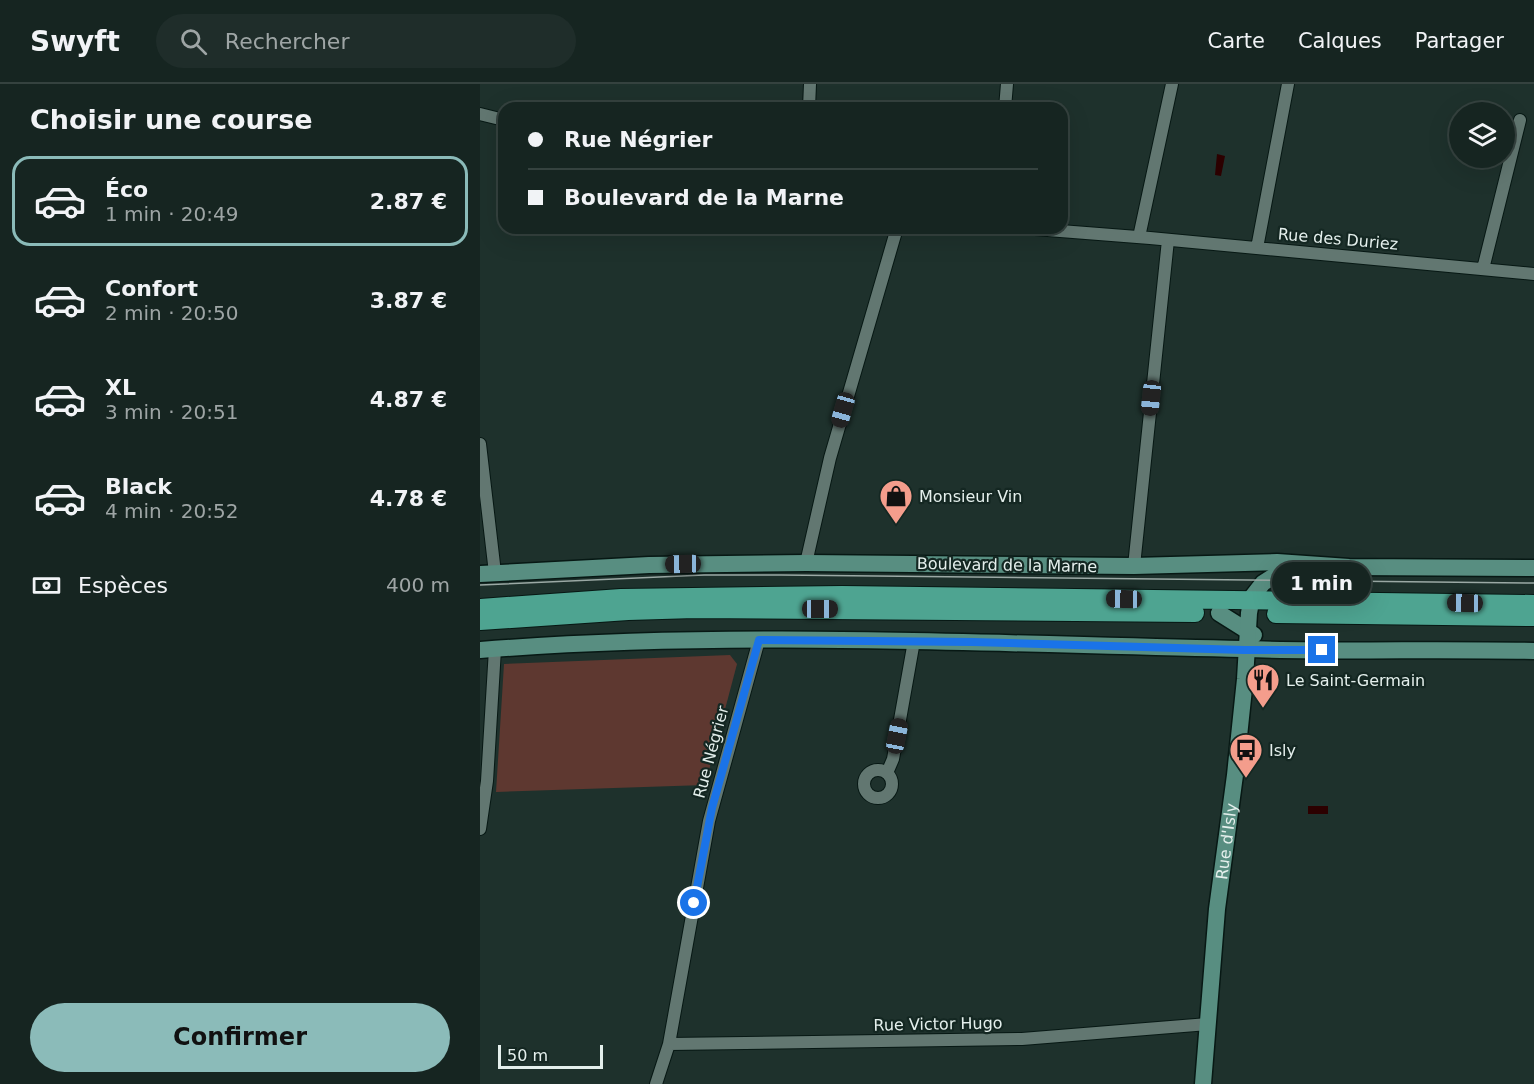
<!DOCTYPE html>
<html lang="fr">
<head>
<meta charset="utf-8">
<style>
  :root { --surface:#162521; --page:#1f2d2a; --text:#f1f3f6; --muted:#9ea5a5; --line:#35423f; --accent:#8bbbb9 }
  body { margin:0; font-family:"DejaVu Sans",sans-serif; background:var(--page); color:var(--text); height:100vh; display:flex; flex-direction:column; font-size:22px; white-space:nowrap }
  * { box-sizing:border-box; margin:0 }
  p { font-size:20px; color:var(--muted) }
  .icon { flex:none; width:33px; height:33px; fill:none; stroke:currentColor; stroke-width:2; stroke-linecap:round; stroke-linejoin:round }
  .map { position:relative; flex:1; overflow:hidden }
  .panel { display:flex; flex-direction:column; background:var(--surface); width:480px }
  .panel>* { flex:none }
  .banner { position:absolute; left:18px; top:18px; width:570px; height:132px; border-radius:18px; box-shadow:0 6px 24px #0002,0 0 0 2px var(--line); display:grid; align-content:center; height:132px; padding:0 30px; background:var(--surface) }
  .fabs { position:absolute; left:969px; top:18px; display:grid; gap:12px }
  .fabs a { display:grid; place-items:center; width:66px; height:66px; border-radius:50%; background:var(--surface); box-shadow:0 6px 24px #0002,0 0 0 2px var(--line); font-size:30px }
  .scale { position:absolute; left:18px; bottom:15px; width:105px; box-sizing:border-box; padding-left:6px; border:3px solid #e4efec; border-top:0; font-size:16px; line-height:21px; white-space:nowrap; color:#e4efec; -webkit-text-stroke:4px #142722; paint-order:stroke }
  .end { position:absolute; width:27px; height:27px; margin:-14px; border:8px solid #1a73e8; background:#fff; box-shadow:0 0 0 3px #fff }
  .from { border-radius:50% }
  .bubble { position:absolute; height:42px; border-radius:21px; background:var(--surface); box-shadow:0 6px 24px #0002,0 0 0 2px var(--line); font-size:20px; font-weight:700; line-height:42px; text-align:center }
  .car { position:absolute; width:18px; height:36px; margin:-18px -9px; border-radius:8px; box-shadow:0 0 4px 2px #0007; background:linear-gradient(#222 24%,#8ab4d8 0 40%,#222 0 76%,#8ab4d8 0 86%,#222 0) }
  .banner b { display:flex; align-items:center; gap:21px; height:57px; font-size:22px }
  .banner b+b { border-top:2px solid var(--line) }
  .banner i { width:15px; height:15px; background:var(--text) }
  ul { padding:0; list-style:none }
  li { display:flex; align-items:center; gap:18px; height:90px; margin:0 12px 9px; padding:0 18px; border:3px solid transparent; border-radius:18px }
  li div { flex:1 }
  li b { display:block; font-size:22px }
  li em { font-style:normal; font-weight:700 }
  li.on { border-color:var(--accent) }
  li>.icon { width:54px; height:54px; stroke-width:1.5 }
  h2 { padding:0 30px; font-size:27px; line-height:72px }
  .pay { display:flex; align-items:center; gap:15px; height:66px; padding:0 30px; font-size:22px }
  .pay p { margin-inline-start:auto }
  .button { display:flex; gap:12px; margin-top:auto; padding:12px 30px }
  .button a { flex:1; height:69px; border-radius:36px; background:var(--accent); color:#111; font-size:24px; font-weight:700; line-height:69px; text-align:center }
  header { display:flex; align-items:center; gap:36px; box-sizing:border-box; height:84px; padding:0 30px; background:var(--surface); border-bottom:2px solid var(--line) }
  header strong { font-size:28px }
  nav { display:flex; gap:33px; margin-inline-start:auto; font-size:21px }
  .search { width:420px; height:54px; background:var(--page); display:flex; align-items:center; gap:15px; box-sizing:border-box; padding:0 21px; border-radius:33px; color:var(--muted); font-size:22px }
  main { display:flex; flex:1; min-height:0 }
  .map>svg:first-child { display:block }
</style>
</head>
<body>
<header>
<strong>Swyft</strong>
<div class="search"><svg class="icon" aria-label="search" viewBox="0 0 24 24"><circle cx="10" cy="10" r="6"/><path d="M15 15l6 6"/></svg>Rechercher</div>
<nav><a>Carte</a><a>Calques</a><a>Partager</a></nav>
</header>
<main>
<section class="panel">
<h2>Choisir une course</h2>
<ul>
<li class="on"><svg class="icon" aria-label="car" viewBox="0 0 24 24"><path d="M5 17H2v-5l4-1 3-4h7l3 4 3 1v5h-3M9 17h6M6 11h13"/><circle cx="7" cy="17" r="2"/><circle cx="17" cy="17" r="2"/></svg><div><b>Éco</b><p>1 min · 20:49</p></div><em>2.87 €</em></li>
<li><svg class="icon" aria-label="car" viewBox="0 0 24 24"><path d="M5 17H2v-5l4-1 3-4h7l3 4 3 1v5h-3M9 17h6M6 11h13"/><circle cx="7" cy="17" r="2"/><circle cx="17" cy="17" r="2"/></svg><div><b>Confort</b><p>2 min · 20:50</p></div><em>3.87 €</em></li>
<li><svg class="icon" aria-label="car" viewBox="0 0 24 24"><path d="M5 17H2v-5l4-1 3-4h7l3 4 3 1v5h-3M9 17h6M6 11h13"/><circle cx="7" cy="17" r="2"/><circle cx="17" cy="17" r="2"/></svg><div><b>XL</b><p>3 min · 20:51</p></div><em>4.87 €</em></li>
<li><svg class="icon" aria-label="car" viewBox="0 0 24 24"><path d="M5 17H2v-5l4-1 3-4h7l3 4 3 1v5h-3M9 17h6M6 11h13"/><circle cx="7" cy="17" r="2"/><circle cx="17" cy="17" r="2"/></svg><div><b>Black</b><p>4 min · 20:52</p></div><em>4.78 €</em></li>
</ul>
<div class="pay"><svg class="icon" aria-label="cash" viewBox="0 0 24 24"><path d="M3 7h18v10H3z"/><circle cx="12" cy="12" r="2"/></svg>Espèces<p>400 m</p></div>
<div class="button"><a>Confirmer</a></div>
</section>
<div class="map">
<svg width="1054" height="1000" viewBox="0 0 1054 1000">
  <rect width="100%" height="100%" fill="#1e312c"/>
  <path fill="#5e3830" d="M250 571 257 580 225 701 16 708 24 580Z"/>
  <path fill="#2c0000" d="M737 70 745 72 741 92 735 91Z
    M828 722H848V730H828Z"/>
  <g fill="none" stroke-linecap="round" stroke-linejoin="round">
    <g stroke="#071814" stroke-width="14">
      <path id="street" d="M329 24 330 0
        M525 24 527 0
        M0 30 24 36
        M542 144 670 154 1054 190
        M659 153 692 0
        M777 164 808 0
        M1003 185 1040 36
        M0 360 15 489
        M326 479 350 374 417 144
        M654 482 688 156
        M384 700a14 14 0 1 1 28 0a14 14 0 1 1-28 0Z
        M407 689 413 675 434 557
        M0 745 7 697 15 565
        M189 960 542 955 728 940
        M176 1000 189 960 229 737 279 556"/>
    </g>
    <g stroke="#071814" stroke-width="19">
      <g id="secondary">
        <path d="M0 490 169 481 326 479 654 482 797 478 869 483 1054 484"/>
        <path d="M739 529 774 551"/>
        <path d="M0 566C254 546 509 560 763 565 860 568 957 565 1054 567"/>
        <path id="s1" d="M723 1000 737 825 755 691 765 595 769 529 772 513 783 499 800 488 817 485"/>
      </g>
    </g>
    <g stroke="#071814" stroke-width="20">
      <path id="primary" d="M0 524 141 514 362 511 1054 520
        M796 530 1054 533
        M0 537 148 527 215 525 715 529"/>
    </g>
    <use href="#street" stroke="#627771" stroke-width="12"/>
    <use href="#secondary" stroke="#588e81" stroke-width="16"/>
    <use href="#primary" stroke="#4ea491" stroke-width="18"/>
    <path stroke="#9ba9a5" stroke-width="1.5" d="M0 501 224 491H301L1054 499"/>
  </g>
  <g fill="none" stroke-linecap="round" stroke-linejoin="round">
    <path stroke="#1a73e8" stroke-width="8" d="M214 819 232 724 279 556 493 558 764 566H842"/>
  </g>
  <defs>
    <g id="shop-pin" transform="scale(1.725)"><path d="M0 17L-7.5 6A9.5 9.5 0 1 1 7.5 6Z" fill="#f49d8c" stroke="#142722"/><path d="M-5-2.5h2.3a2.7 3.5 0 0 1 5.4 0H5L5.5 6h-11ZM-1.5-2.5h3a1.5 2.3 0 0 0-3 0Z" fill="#111"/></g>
    <g id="restaurant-pin" transform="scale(1.725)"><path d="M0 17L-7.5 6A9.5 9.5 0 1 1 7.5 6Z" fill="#f49d8c" stroke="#142722"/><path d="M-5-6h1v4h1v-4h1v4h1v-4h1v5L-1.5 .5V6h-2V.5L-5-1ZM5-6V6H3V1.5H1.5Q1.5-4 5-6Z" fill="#111"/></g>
    <g id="bus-pin" transform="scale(1.725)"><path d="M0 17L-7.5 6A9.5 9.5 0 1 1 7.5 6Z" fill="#f49d8c" stroke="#142722"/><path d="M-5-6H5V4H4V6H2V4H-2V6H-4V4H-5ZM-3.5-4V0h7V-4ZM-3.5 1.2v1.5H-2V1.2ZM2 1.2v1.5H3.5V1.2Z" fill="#111"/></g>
  </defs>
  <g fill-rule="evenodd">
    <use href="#shop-pin" x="416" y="412"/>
    <use href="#restaurant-pin" x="783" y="596"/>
    <use href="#bus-pin" x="766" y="666"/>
  </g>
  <g text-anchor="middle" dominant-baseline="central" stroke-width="4.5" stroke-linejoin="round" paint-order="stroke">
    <g font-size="16" fill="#e4efec" stroke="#142722">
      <text transform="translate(858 155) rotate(5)">Rue des Duriez</text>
      <text transform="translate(527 481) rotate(1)">Boulevard de la Marne</text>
      <text transform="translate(231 668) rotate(-75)">Rue Négrier</text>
      <text stroke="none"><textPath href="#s1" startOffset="244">Rue d'Isly</textPath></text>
      <text transform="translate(458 940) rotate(-1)">Rue Victor Hugo</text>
    </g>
    <g font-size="16" fill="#e4efec" stroke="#142722" text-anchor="start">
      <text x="439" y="412">Monsieur Vin</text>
      <text x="806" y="596">Le Saint-Germain</text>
      <text x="789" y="666">Isly</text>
    </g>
  </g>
</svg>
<div class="fabs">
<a><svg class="icon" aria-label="layers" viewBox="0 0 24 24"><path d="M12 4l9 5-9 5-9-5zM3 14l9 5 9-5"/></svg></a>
</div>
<div class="scale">50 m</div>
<i class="end from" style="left:214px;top:819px"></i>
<i class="end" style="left:842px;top:566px"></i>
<div class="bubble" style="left:792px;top:478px;width:99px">1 min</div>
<i class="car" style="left:671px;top:314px;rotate:186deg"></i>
<i class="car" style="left:363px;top:326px;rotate:196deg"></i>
<i class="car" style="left:203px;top:480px;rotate:269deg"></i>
<i class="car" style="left:644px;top:515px;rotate:271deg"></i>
<i class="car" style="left:985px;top:519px;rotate:271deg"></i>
<i class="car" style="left:340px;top:525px;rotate:90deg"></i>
<i class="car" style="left:417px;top:652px;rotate:11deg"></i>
<div class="banner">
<b><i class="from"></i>Rue Négrier</b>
<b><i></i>Boulevard de la Marne</b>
</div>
</div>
</main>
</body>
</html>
